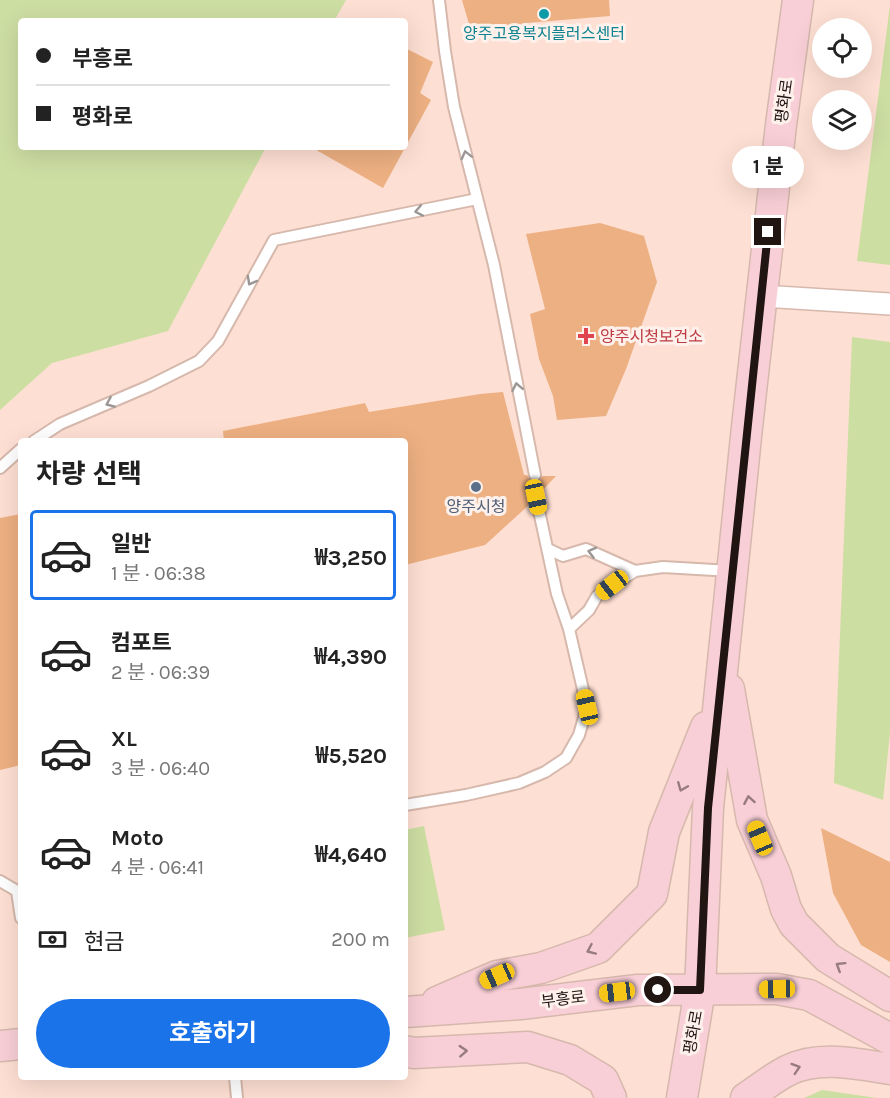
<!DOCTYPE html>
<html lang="ko">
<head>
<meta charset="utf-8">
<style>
  :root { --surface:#fff; --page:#f6f6f6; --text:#222; --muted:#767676; --line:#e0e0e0; --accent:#1a73e8 }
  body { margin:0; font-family:Karla,"Noto Sans KR",sans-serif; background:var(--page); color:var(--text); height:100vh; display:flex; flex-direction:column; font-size:22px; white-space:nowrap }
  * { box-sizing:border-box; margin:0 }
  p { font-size:20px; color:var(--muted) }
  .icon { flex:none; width:33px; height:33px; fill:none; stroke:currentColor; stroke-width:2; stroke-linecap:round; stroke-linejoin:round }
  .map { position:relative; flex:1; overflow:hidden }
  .details { position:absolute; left:18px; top:438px; width:390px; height:642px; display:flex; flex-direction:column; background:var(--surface); border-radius:6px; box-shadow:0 6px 24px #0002 }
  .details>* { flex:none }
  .guide { position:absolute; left:18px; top:18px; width:390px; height:132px; border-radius:6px; box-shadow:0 6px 24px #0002; display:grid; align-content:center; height:132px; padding:0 18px; background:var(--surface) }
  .controls { position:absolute; left:812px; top:18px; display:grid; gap:12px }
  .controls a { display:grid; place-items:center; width:60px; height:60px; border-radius:50%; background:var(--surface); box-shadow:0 6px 24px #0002; font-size:30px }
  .end { position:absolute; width:27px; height:27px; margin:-14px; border:8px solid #201511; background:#fff; box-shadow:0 0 0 3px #fff }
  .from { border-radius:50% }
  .bubble { position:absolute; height:42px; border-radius:21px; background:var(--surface); box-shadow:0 6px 24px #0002; font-size:20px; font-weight:700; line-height:42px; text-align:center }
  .car { position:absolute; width:18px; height:36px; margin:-18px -9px; border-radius:8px; box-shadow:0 0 4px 2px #0007; background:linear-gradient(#f5c518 24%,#345 0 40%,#f5c518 0 76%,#345 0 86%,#f5c518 0) }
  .guide b { display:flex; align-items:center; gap:21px; height:57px; font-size:22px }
  .guide b+b { border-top:2px solid var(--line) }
  .guide i { width:15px; height:15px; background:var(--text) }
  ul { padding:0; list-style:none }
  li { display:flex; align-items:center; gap:18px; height:90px; margin:0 12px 9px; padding:0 6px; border:3px solid transparent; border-radius:6px }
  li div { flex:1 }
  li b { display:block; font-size:22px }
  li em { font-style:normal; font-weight:700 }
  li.selected { border-color:var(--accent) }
  li>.icon { width:54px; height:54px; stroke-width:1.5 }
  h2 { padding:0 18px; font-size:27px; line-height:72px }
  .pay { display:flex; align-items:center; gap:15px; height:66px; padding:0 18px; font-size:22px }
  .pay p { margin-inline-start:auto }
  .cta { display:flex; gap:12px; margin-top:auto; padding:12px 18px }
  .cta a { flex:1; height:69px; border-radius:36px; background:var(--accent); color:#fff; font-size:24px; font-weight:700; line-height:69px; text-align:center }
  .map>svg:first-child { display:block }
</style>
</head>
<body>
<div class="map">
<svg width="890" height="1098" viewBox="0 0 890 1098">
  <rect width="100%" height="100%" fill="#fedfd3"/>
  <path fill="#cddea3" d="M0 0H346L334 21H21V147H266L168 331 52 363 0 410Z
    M890 5V265L857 261Z
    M852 337 890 342V733L883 800 834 783Z
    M424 826 445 930 405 938V830Z
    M822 1090 877 1098H804Z"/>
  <path fill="#edb082" d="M462 0H609L610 16 527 23 471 31Z
    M405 48 433 62 420 93 431 100 383 188 311 147H405Z
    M600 223 644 236 657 282 626 369 606 416 557 420 553 396 539 359 530 314 545 309 526 234Z
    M503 392 524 475H527L530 480 536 482 540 480 542 476H556L541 492 535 490 531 492 529 495 530 504 485 545 405 565V441H224L223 431 365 403 369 412 480 394Z
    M21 514V765L0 770V518Z
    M821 828 890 862V962L861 945 833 893Z"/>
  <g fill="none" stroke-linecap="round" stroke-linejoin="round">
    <g stroke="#d6b8ac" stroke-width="14">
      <path id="service" d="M439 0 445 51 454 107 494 265 535 475
        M34 441 60 424 149 386 199 361 218 341 274 240 477 199
        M0 468 21 449
        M548 549 563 556 586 549 635 571
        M569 629 589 610 597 596 635 571 663 567 731 571
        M405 805 466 795 519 783 545 772 566 758 579 735 587 707 569 629 557 594 536 497
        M0 881 17 891 21 890
        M17 891 21 918
        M235 1077 237 1098"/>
    </g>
    <g stroke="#d6b8ac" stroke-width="24">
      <path id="minor" d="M761 296 890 304"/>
    </g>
    <g stroke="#d6b8ac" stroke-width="33">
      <path id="secondary" d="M729 689 752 820 776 876 786 909 794 924 828 958 890 996
        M437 1002 497 976 541 968 598 948 652 894 664 832 706 727
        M405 1012 521 1004 638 990 777 989 809 995 890 1039
        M0 1046 21 1044
        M405 1051 414 1053 528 1047 570 1060 603 1080 611 1098
        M682 1098 700 990 708 808 747 427 781 125 798 0
        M746 1098C760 1089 774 1077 789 1070 819 1055 858 1064 890 1069"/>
    </g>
    <use href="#service" stroke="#fff" stroke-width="10"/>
    <use href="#minor" stroke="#fff" stroke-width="21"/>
    <use href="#secondary" stroke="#f9cfd7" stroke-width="30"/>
  </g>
  <defs><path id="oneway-chevron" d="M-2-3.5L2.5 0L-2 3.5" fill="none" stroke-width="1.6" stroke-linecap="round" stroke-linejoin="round" transform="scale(1.5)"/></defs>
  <g stroke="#9b9694">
    <use href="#oneway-chevron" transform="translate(466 155) rotate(-104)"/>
    <use href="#oneway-chevron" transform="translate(419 211) rotate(169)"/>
    <use href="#oneway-chevron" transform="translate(251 281) rotate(119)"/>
    <use href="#oneway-chevron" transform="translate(517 387) rotate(-101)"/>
    <use href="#oneway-chevron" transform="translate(110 403) rotate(157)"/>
    <use href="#oneway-chevron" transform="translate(592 552) rotate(-166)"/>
  </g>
  <g stroke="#977b7e">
    <use href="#oneway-chevron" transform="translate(682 787) rotate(112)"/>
    <use href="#oneway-chevron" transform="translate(749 800) rotate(-100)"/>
    <use href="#oneway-chevron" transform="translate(591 950) rotate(156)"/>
    <use href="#oneway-chevron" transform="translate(840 966) rotate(-148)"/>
    <use href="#oneway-chevron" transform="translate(463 1051) rotate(-3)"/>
    <use href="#oneway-chevron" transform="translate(796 1068) rotate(-18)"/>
  </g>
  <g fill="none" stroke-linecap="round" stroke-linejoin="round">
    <path stroke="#201511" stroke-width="8" d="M658 990H700L708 808 768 232"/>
  </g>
  <circle fill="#0f9aa8" stroke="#fef1ec" stroke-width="2" cx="544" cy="14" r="6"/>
  <path fill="#e0444e" stroke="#fef1ec" stroke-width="2" d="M583 327h6v6h6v6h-6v6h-6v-6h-6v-6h6z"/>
  <circle fill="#5c6f8a" stroke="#fef1ec" stroke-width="2" cx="476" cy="487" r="6"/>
  <g text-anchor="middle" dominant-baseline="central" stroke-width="6" stroke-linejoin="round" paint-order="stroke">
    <g font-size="16" fill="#0d838f" stroke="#fef1ec">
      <text x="544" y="33">양주고용복지플러스센터</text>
    </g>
    <g font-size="16" fill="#201511" stroke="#fef1ec">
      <text transform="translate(784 101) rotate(-82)">평화로</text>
      <text transform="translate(563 999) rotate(-7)">부흥로</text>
      <text transform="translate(693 1032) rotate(-80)">평화로</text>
    </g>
    <g font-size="16" fill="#be3a42" stroke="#fef1ec" text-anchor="start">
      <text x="600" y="336">양주시청보건소</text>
    </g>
    <g font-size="16" fill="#4e5e75" stroke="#fef1ec">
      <text x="476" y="506">양주시청</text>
    </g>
  </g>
</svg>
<div class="controls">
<a><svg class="icon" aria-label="locate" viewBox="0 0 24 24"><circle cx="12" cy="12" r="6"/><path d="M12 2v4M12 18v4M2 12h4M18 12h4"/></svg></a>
<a><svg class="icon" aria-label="layers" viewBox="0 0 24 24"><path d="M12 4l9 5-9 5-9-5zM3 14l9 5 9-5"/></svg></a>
</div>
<i class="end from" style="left:658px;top:990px"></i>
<i class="end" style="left:768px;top:232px"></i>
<div class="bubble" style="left:732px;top:146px;width:72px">1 분</div>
<i class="car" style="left:536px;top:497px;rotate:168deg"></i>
<i class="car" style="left:612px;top:585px;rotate:232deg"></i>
<i class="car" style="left:587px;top:707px;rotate:347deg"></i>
<i class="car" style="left:760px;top:838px;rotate:337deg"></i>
<i class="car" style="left:497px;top:976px;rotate:246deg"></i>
<i class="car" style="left:777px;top:989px;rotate:269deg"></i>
<i class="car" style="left:617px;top:992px;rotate:263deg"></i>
<div class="guide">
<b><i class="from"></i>부흥로</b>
<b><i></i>평화로</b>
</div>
<section class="details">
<h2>차량 선택</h2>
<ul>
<li class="selected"><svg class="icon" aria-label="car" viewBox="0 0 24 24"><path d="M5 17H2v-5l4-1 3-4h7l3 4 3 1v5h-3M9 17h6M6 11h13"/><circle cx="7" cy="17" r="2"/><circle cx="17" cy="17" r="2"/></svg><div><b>일반</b><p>1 분 · 06:38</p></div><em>₩3,250</em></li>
<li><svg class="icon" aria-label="car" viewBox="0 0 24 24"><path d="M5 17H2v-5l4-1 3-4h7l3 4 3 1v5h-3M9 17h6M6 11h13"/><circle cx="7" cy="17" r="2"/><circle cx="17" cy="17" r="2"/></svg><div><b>컴포트</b><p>2 분 · 06:39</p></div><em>₩4,390</em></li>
<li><svg class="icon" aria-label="car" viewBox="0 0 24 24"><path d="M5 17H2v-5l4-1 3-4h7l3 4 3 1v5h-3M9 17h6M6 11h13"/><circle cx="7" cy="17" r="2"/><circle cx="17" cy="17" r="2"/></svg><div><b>XL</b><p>3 분 · 06:40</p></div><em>₩5,520</em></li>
<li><svg class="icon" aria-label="car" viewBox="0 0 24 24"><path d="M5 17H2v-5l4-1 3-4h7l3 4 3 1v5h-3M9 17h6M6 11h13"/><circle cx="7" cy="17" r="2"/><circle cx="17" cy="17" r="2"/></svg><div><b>Moto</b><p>4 분 · 06:41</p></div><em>₩4,640</em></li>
</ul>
<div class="pay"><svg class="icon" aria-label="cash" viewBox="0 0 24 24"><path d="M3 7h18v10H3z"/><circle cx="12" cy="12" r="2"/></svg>현금<p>200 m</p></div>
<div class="cta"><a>호출하기</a></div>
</section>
</div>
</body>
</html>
